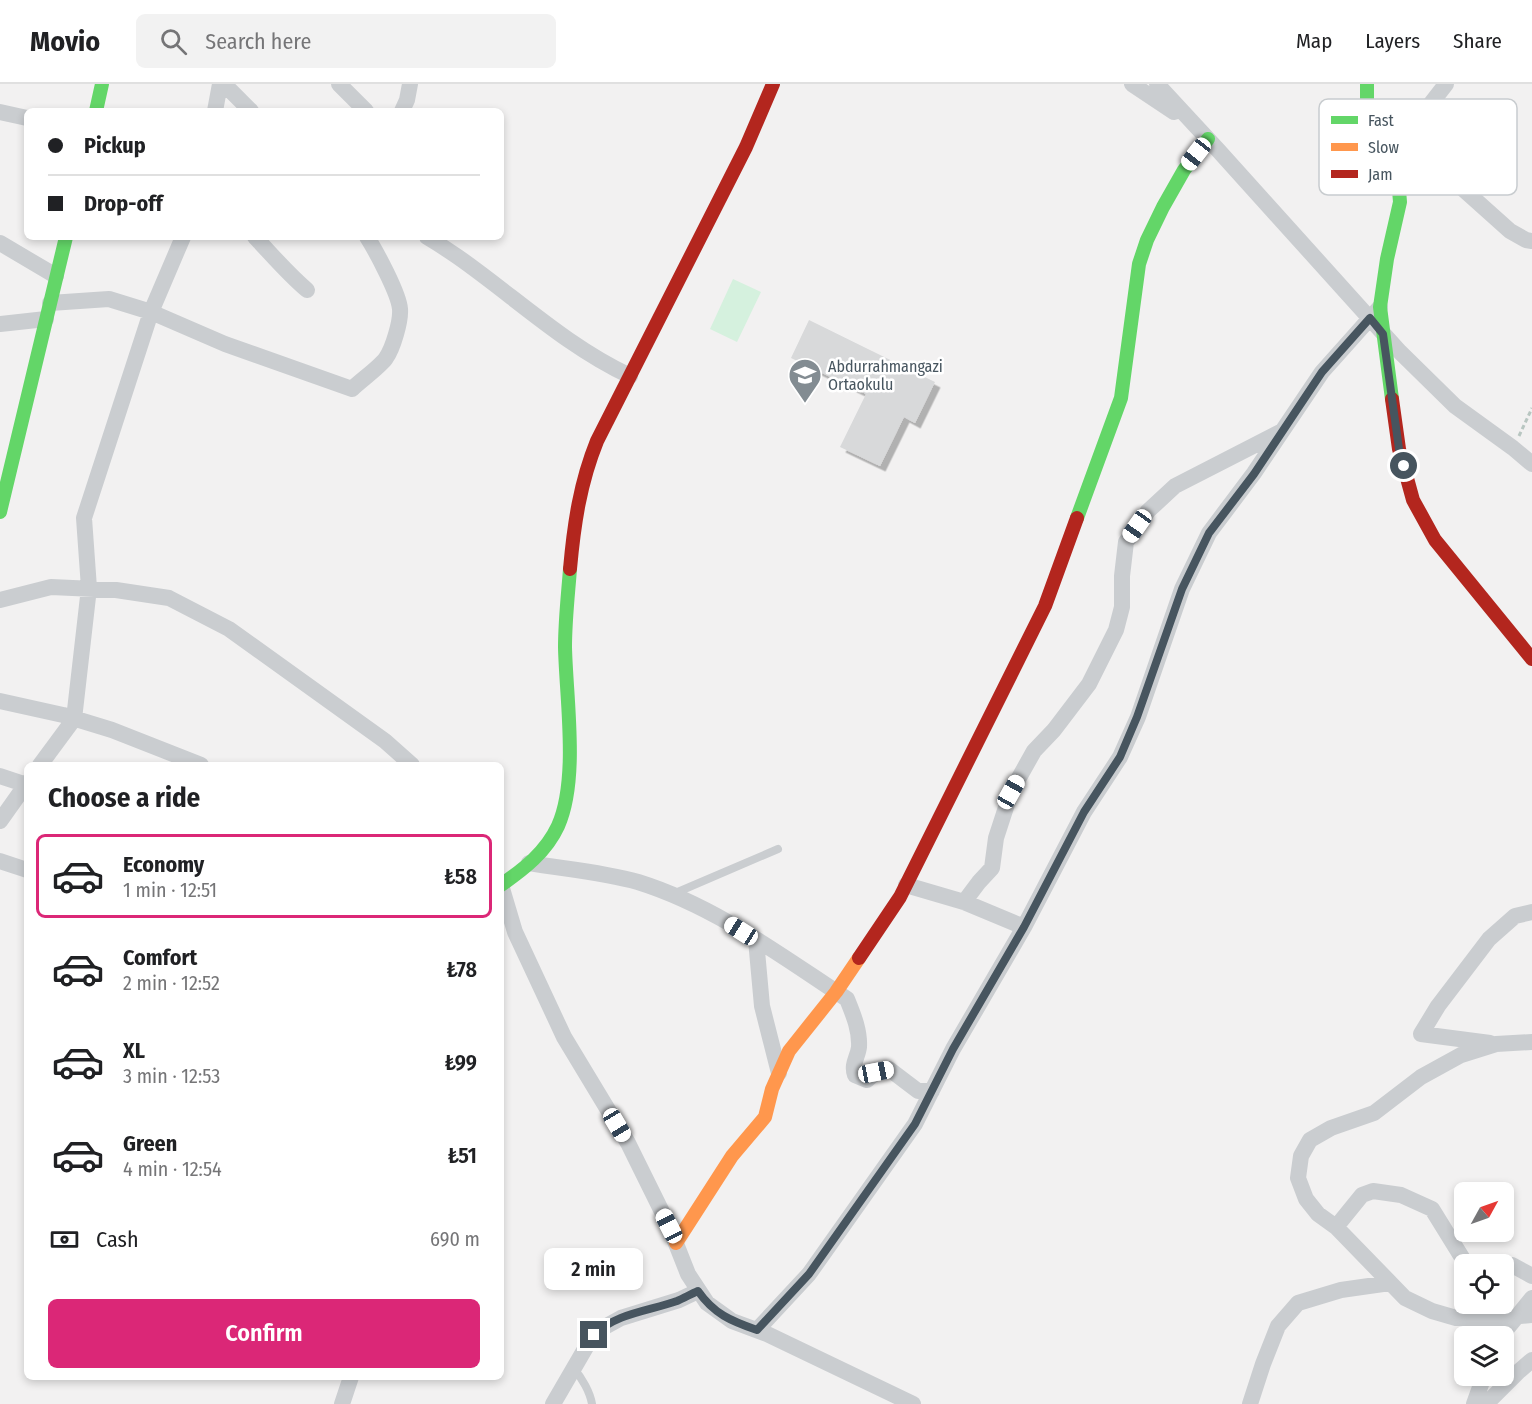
<!DOCTYPE html>
<html lang="en">
<head>
<meta charset="utf-8">
<style>
  :root { --surface:#fff; --page:#f2f2f2; --text:#202124; --muted:#757577; --line:#e0e0e0; --accent:#db2777 }
  body { margin:0; font-family:"Fira Sans Condensed",sans-serif; background:var(--page); color:var(--text); height:100vh; display:flex; flex-direction:column; font-size:22px; white-space:nowrap }
  * { box-sizing:border-box; margin:0 }
  p { font-size:20px; color:var(--muted) }
  .icon { flex:none; width:33px; height:33px; fill:none; stroke:currentColor; stroke-width:2; stroke-linecap:round; stroke-linejoin:round }
  .map { position:relative; flex:1; overflow:hidden }
  .drawer { position:absolute; left:24px; top:678px; width:480px; height:618px; display:flex; flex-direction:column; background:var(--surface); border-radius:9px; box-shadow:0 3px 9px #0003 }
  .drawer>* { flex:none }
  .top-card { position:absolute; left:24px; top:24px; width:480px; height:132px; border-radius:9px; box-shadow:0 3px 9px #0003; display:grid; align-content:center; height:132px; padding:0 24px; background:var(--surface) }
  .needle { width:39px; rotate:50deg }
  .buttons { position:absolute; left:1454px; top:1098px; display:grid; gap:12px }
  .buttons a { display:grid; place-items:center; width:60px; height:60px; border-radius:9px; background:var(--surface); box-shadow:0 3px 9px #0003; font-size:30px }
  .end { position:absolute; width:27px; height:27px; margin:-14px; border:8px solid #47555f; background:#fff; box-shadow:0 0 0 3px #fff }
  .from { border-radius:50% }
  .bubble { position:absolute; height:42px; border-radius:9px; background:var(--surface); box-shadow:0 3px 9px #0003; font-size:20px; font-weight:600; line-height:42px; text-align:center }
  .car { position:absolute; width:18px; height:36px; margin:-18px -9px; border-radius:8px; box-shadow:0 0 4px 2px #0007; background:linear-gradient(#fff 24%,#345 0 40%,#fff 0 76%,#345 0 86%,#fff 0) }
  .top-card b { display:flex; align-items:center; gap:21px; height:57px; font-size:22px }
  .top-card b+b { border-top:2px solid var(--line) }
  .top-card i { width:15px; height:15px; background:var(--text) }
  ul { padding:0; list-style:none }
  li { display:flex; align-items:center; gap:18px; height:84px; margin:0 12px 9px; padding:0 12px; border:3px solid transparent; border-radius:9px }
  li div { flex:1 }
  li b { display:block; font-size:22px }
  li em { font-style:normal; font-weight:600 }
  li.current { border-color:var(--accent) }
  li>.icon { width:54px; height:54px; stroke-width:1.5 }
  h2 { padding:0 24px; font-size:27px; line-height:72px }
  .pay { display:flex; align-items:center; gap:15px; height:66px; padding:0 24px; font-size:22px }
  .pay p { margin-inline-start:auto }
  .button { display:flex; gap:12px; margin-top:auto; padding:12px 24px }
  .button a { flex:1; height:69px; border-radius:9px; background:var(--accent); color:#fff; font-size:24px; font-weight:600; line-height:69px; text-align:center }
  header { display:flex; align-items:center; gap:36px; box-sizing:border-box; height:84px; padding:0 30px; background:var(--surface); border-bottom:2px solid var(--line) }
  header strong { font-size:28px }
  nav { display:flex; gap:33px; margin-inline-start:auto; font-size:21px }
  .search { width:420px; height:54px; background:var(--page); display:flex; align-items:center; gap:15px; box-sizing:border-box; padding:0 21px; border-radius:9px; color:var(--muted); font-size:22px }
  .map>svg:first-child { display:block }
</style>
</head>
<body>
<header>
<strong>Movio</strong>
<div class="search"><svg class="icon" aria-label="search" viewBox="0 0 24 24"><circle cx="10" cy="10" r="6"/><path d="M15 15l6 6"/></svg>Search here</div>
<nav><a>Map</a><a>Layers</a><a>Share</a></nav>
</header>
<div class="map">
<svg width="1532" height="1320" viewBox="0 0 1532 1320">
  <defs>
    <filter id="shadow"><feDropShadow dx="5.5" dy="5.5" stdDeviation="0" flood-color="#0004"/></filter>
  </defs>
  <rect width="100%" height="100%" fill="#f2f1f1"/>
  <path fill="#d5f1de" d="M733 195 761 208 737 258 710 245Z"/>
  <path fill="#d8d9da" filter="url(#shadow)" d="M809 236 935 298 915 339 904 333 880 382 840 363 866 310 791 274Z"/>
  <g fill="none" stroke-linecap="round" stroke-linejoin="round">
    <path stroke="#b8c6c1" stroke-width="3" stroke-dasharray="4.5 3" stroke-linecap="butt" d="M1519 352 1532 324"/>
    <path stroke="#cacdd0" stroke-width="8" d="M673 810 778 765
      M574 1285C582 1294 590 1308 592 1320"/>
    <path stroke="#cacdd0" stroke-width="16" d="M224 0 251 27
      M339 0 366 27
      M1132 0 1174 28
      M1157 0 1218 66 1400 268 1455 322 1513 364 1532 380
      M1367 19 1510 147 1526 156 1532 157
      M215 27 220 0
      M402 27 407 16 410 0
      M0 28 27 34
      M1405 53 1446 0
      M255 153C272 171 288 190 307 206
      M427 153C437 159 448 166 458 173 515 213 566 262 630 292
      M0 159 56 192
      M50 219 109 215 151 228 225 260 352 305C360 297 381 282 386 274 393 264 401 237 400 225 399 210 376 167 367 153
      M0 240 46 235
      M0 516 51 503 116 506 169 514 229 545 385 657 412 681
      M0 617 63 631 112 646 201 681
      M40 681 74 635 89 504 84 434 151 228 183 153
      M0 692 27 701
      M0 737 27 699
      M0 777 27 786
      M529 779C565 785 603 788 638 798 715 822 780 871 847 915 853 930 860 946 859 963 858 973 851 980 855 991L867 996 876 988 889 985 918 1007H932
      M501 801 515 848 564 953 628 1059 669 1142 688 1190 707 1219 732 1237 767 1250 913 1320
      M906 801 964 818 1024 843
      M964 818 979 798 992 784 996 754 1011 708 1034 667 1054 646 1089 600 1116 546 1122 523V492L1126 458 1148 427 1175 402 1282 347
      M756 856 762 922 779 989
      M1532 958 1496 960 1461 971 1421 993 1374 1029 1331 1044 1310 1056 1301 1072 1298 1094 1306 1115 1318 1130 1336 1143 1405 1214 1432 1227 1456 1234H1499L1532 1231
      M1490 959 1421 950 1438 922 1489 855 1515 832 1532 828
      M1336 1143 1362 1111 1373 1107 1401 1111 1432 1125 1466 1180H1468
      M1503 1184 1512 1181 1532 1192
      M757 1246 809 1190 915 1040 953 965 1024 843 1084 728 1120 673 1138 633 1182 505 1209 449 1254 389 1322 288 1380 223
      M1501 1252 1532 1214
      M342 1320 351 1293
      M553 1320 589 1258 601 1245 621 1234 679 1216 698 1207
      M1250 1320 1263 1280 1278 1242 1298 1219 1341 1206 1390 1199
      M1474 1320 1484 1292
      M1486 1320 1518 1288 1532 1276"/>
    <path stroke="#63d668" stroke-width="14" d="M1367 0V29L1398 94 1400 118 1387 175 1380 223 1392 315
      M96 27 102 0
      M0 428 66 153
      M1077 434 1121 314 1139 180 1147 156 1163 123 1184 86 1208 55
      M501 801C524 785 546 768 558 742 579 695 566 614 565 563 565 537 568 511 570 485"/>
    <path stroke="#ff974d" stroke-width="14" d="M676 1159 732 1072 765 1033 772 1005 789 967 836 908 859 874"/>
    <path stroke="#b3261e" stroke-width="14" d="M1392 315 1399 365 1413 416 1435 456 1532 575
      M570 485C574 440 580 399 597 357L746 63 773 0
      M859 874 900 813 1045 522 1077 434"/>
  </g>
  <g fill="none" stroke-linecap="round" stroke-linejoin="round">
    <path stroke="#47555f" stroke-width="8" d="M594 1251C616 1229 649 1227 677 1217 684 1214 691 1210 698 1207 714 1230 731 1237 757 1246L809 1190 915 1040 953 965 1024 843 1084 728 1120 673 1137 633 1182 505 1209 449 1254 390 1322 288 1370 234 1383 250 1399 365 1404 382"/>
  </g>
  <defs>
    <g id="school-pin" transform="scale(1.725)"><path d="M0 17L-7.5 6A9.5 9.5 0 1 1 7.5 6Z" fill="#838c92" stroke="#fff"/><path d="M0-5L7-2L0 1L-7-2ZM-4 1L0 2.5L4 1V4Q0 6-4 4Z" fill="#fff"/></g>
  </defs>
  <g fill-rule="evenodd">
    <use href="#school-pin" x="805" y="291"/>
  </g>
  <g text-anchor="middle" dominant-baseline="central" stroke-width="5" stroke-linejoin="round" paint-order="stroke">
    <g font-size="16" fill="#47555f" stroke="#fff" text-anchor="start">
      <text x="828" y="282">Abdurrahmangazi<tspan x="828" dy="18">Ortaokulu</tspan></text>
    </g>
  </g>
  <rect x="1319" y="15" width="198" height="96" rx="9" fill="#fff" stroke="#c8cccf" stroke-width="1.5"/>
  <rect x="1331" y="32" width="27" height="8" fill="#63d668"/>
  <rect x="1331" y="59" width="27" height="8" fill="#ff974d"/>
  <rect x="1331" y="86" width="27" height="8" fill="#b3261e"/>
  <g font-size="16" fill="#47555f">
    <text x="1368" y="42">Fast</text>
    <text x="1368" y="69">Slow</text>
    <text x="1368" y="96">Jam</text>
  </g>
</svg>
<div class="buttons">
<a><svg class="needle" viewBox="-14 -14 28 28"><path d="M0-13l5 13h-10z" fill="#e53935"/><path d="M0 13l5-13h-10z" fill="#757577"/></svg></a>
<a><svg class="icon" aria-label="locate" viewBox="0 0 24 24"><circle cx="12" cy="12" r="6"/><path d="M12 2v4M12 18v4M2 12h4M18 12h4"/></svg></a>
<a><svg class="icon" aria-label="layers" viewBox="0 0 24 24"><path d="M12 4l9 5-9 5-9-5zM3 14l9 5 9-5"/></svg></a>
</div>
<i class="end from" style="left:1404px;top:382px"></i>
<i class="end" style="left:594px;top:1251px"></i>
<div class="bubble" style="left:544px;top:1164px;width:99px">2 min</div>
<i class="car" style="left:1196px;top:70px;rotate:218deg"></i>
<i class="car" style="left:1137px;top:442px;rotate:215deg"></i>
<i class="car" style="left:1011px;top:708px;rotate:29deg"></i>
<i class="car" style="left:741px;top:847px;rotate:302deg"></i>
<i class="car" style="left:876px;top:988px;rotate:79deg"></i>
<i class="car" style="left:617px;top:1041px;rotate:149deg"></i>
<i class="car" style="left:669px;top:1142px;rotate:333deg"></i>
<div class="top-card">
<b><i class="from"></i>Pickup</b>
<b><i></i>Drop-off</b>
</div>
<section class="drawer">
<h2>Choose a ride</h2>
<ul>
<li class="current"><svg class="icon" aria-label="car" viewBox="0 0 24 24"><path d="M5 17H2v-5l4-1 3-4h7l3 4 3 1v5h-3M9 17h6M6 11h13"/><circle cx="7" cy="17" r="2"/><circle cx="17" cy="17" r="2"/></svg><div><b>Economy</b><p>1 min · 12:51</p></div><em>₺58</em></li>
<li><svg class="icon" aria-label="car" viewBox="0 0 24 24"><path d="M5 17H2v-5l4-1 3-4h7l3 4 3 1v5h-3M9 17h6M6 11h13"/><circle cx="7" cy="17" r="2"/><circle cx="17" cy="17" r="2"/></svg><div><b>Comfort</b><p>2 min · 12:52</p></div><em>₺78</em></li>
<li><svg class="icon" aria-label="car" viewBox="0 0 24 24"><path d="M5 17H2v-5l4-1 3-4h7l3 4 3 1v5h-3M9 17h6M6 11h13"/><circle cx="7" cy="17" r="2"/><circle cx="17" cy="17" r="2"/></svg><div><b>XL</b><p>3 min · 12:53</p></div><em>₺99</em></li>
<li><svg class="icon" aria-label="car" viewBox="0 0 24 24"><path d="M5 17H2v-5l4-1 3-4h7l3 4 3 1v5h-3M9 17h6M6 11h13"/><circle cx="7" cy="17" r="2"/><circle cx="17" cy="17" r="2"/></svg><div><b>Green</b><p>4 min · 12:54</p></div><em>₺51</em></li>
</ul>
<div class="pay"><svg class="icon" aria-label="cash" viewBox="0 0 24 24"><path d="M3 7h18v10H3z"/><circle cx="12" cy="12" r="2"/></svg>Cash<p>690 m</p></div>
<div class="button"><a>Confirm</a></div>
</section>
</div>
</body>
</html>
